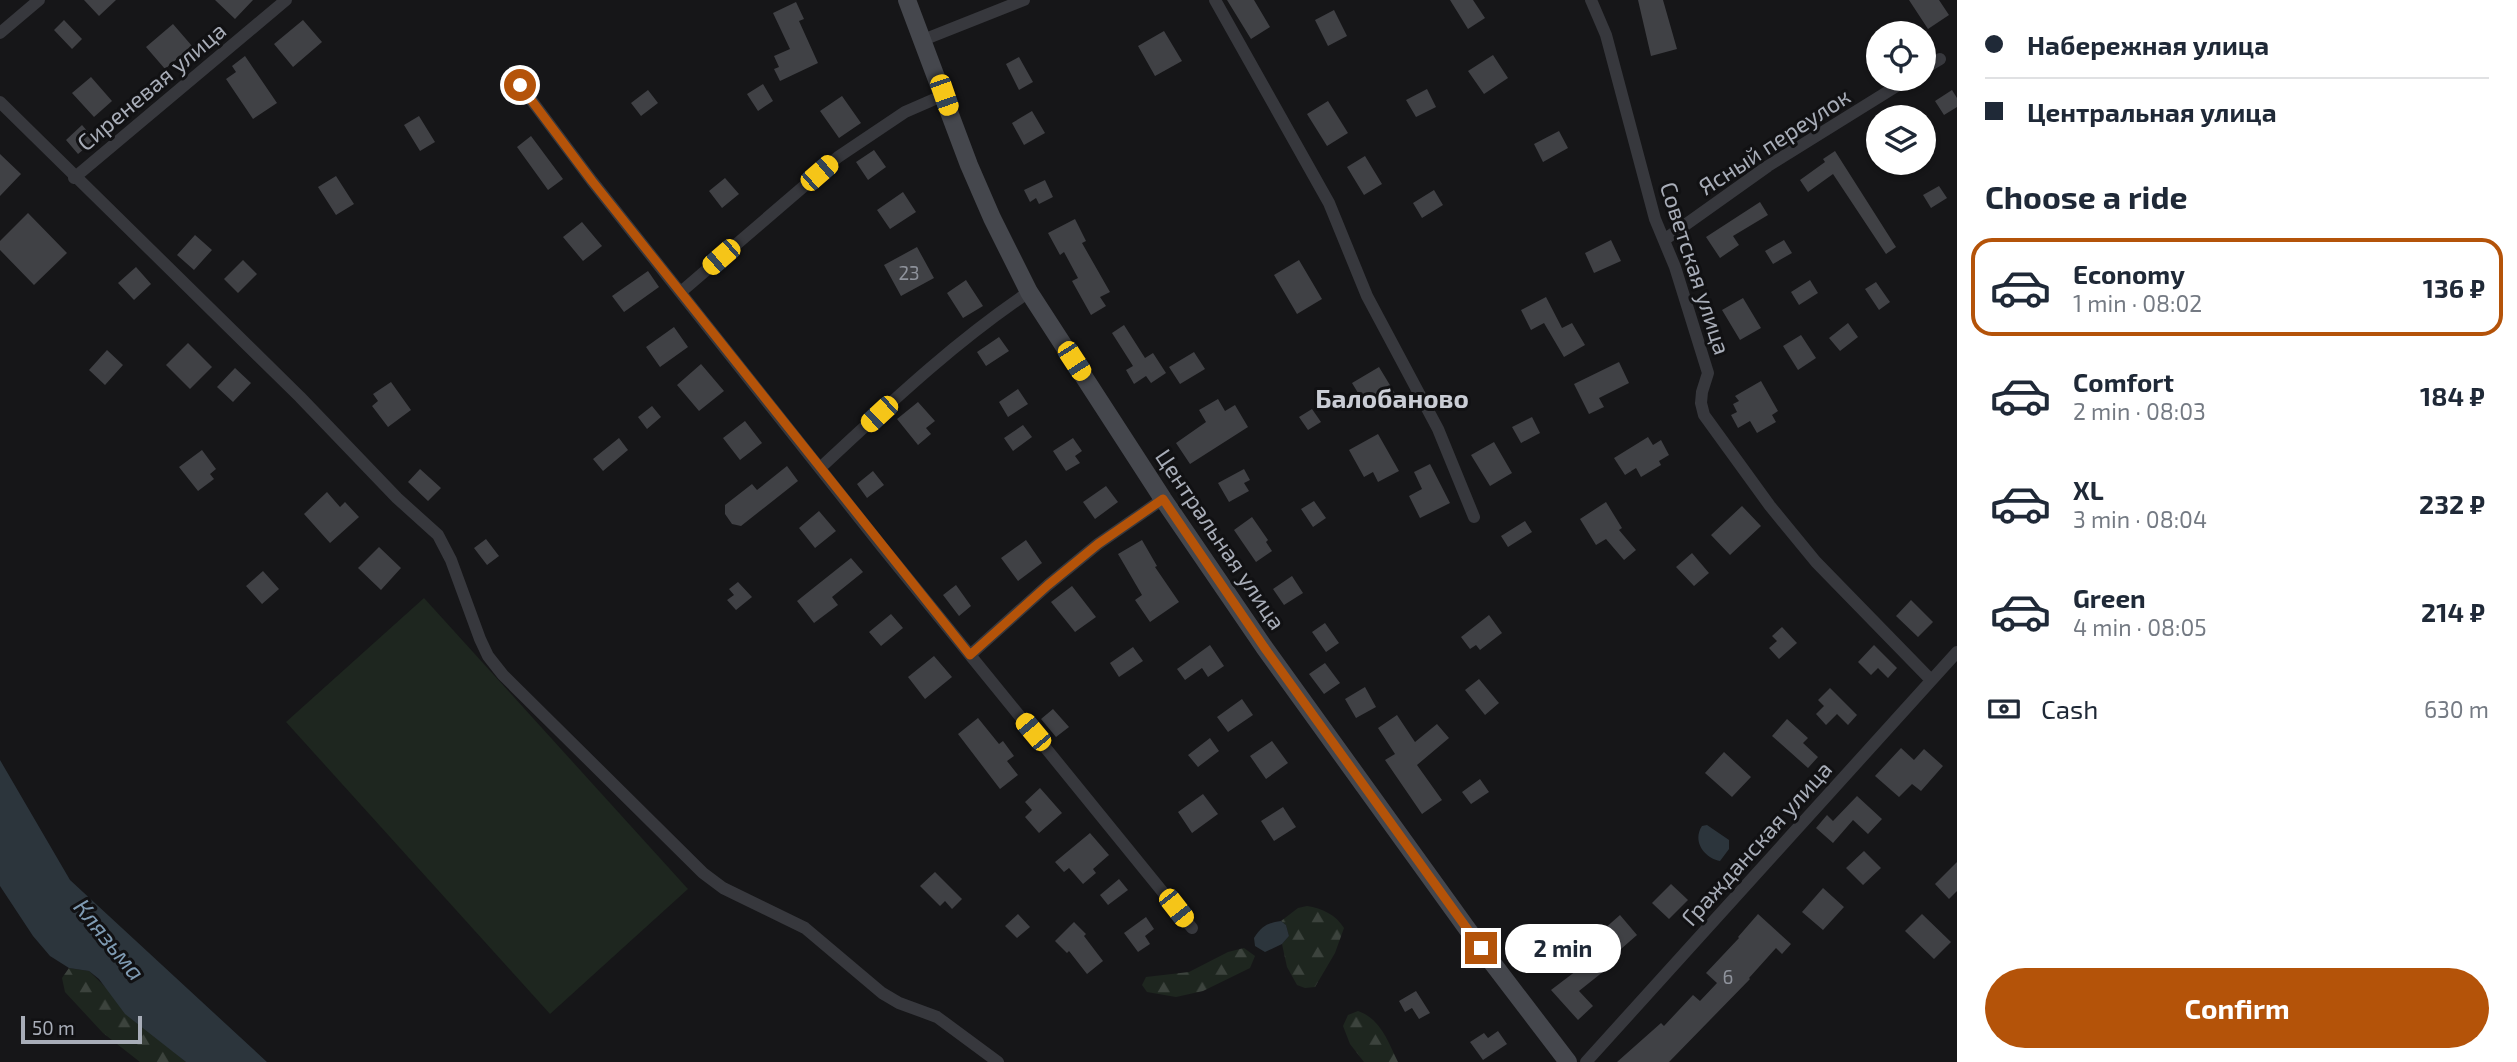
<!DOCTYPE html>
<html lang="en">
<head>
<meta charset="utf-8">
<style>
  :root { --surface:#fff; --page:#f6f6f7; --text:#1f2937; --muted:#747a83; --line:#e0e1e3; --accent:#b45309 }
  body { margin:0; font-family:"Exo 2",sans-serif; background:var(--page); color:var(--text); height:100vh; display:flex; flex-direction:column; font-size:26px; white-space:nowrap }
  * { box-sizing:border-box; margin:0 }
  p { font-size:23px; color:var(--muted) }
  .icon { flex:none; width:38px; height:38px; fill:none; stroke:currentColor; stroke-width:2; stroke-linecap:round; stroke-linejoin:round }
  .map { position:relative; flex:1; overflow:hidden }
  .sheet { display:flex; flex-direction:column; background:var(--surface); width:560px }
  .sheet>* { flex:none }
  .banner { display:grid; align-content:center; height:154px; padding:0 28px; background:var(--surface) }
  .tools { position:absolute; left:1866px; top:21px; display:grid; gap:14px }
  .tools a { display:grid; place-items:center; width:70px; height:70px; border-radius:50%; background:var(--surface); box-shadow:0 2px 5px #0004; font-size:35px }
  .scale { position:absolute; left:21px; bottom:18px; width:121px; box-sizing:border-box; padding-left:7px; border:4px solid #a8adb8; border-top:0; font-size:19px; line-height:24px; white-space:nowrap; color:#a8adb8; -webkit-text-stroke:5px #111113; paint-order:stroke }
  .end { position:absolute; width:32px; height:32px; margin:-16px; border:9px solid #b45309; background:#fff; box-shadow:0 0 0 4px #fff }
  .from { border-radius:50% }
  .bubble { position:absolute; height:49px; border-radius:24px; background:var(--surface); box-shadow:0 2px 5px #0004; font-size:23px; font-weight:700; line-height:49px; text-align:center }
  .car { position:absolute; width:21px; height:42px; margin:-21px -10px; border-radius:9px; box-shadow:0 0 5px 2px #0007; background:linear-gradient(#f5c518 24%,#345 0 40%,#f5c518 0 76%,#345 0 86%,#f5c518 0) }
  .banner b { display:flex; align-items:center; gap:24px; height:66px; font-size:26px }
  .banner b+b { border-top:2px solid var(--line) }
  .banner i { width:18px; height:18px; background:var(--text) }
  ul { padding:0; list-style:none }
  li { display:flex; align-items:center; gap:21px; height:98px; margin:0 14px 10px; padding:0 14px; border:4px solid transparent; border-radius:21px }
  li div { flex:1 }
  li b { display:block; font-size:26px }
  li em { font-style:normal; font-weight:700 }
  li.current { border-color:var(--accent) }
  li>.icon { width:63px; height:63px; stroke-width:1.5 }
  h2 { padding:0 28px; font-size:32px; line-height:84px }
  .pay { display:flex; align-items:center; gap:18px; height:77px; padding:0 28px; font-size:26px }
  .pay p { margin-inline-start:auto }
  .cta { display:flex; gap:14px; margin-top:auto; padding:14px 28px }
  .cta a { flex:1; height:80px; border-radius:42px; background:var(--accent); color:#fff; font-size:28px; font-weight:700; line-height:80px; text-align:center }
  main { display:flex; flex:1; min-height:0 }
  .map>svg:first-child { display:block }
</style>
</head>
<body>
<main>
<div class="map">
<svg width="1957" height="1062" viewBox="0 0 1957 1062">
  <defs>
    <pattern id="forest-firs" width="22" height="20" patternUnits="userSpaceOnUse" patternTransform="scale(1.75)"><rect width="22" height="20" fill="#1e261f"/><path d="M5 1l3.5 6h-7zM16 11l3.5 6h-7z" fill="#3c433d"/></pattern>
  </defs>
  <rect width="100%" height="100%" fill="#161618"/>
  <path fill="url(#forest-firs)" d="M1307 906C1322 908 1336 915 1344 928L1335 953 1315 987 1305 988 1297 985 1287 967 1282 944 1289 936 1286 925 1281 921 1298 908Z
    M1244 948 1255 956 1250 968 1203 991 1176 997 1147 992 1142 985 1146 977 1189 972 1228 952Z
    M69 968 89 971 158 1039 186 1062H140L103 1033 65 992 62 978Z
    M1358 1011C1381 1019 1388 1042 1398 1062H1364L1350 1044 1343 1026 1348 1015Z"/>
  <path fill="#1e261f" d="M424 598 688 889 550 1014 286 722Z"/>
  <path fill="#2c353c" d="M0 760 70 880 267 1062H186L125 1014 99 979 89 971 69 968 50 956 33 936 0 886Z
    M1707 825 1729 840V849L1720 861C1704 858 1692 841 1702 826Z
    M1281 921 1286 925 1289 936 1282 944 1265 952 1255 946 1254 938C1262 926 1267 923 1281 921Z"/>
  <path fill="#404145" d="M84 0H116L99 16Z
    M215 0H253L235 19Z
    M1227 0H1254L1270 27 1251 39Z
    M1450 0H1473L1485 18 1468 29Z
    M1638 0H1663L1677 49 1651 56Z
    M1909 0H1939L1949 15 1928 29Z
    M796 2 804 19 799 21 818 63 780 81 774 69 779 67 774 56 790 49 773 13Z
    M1334 10 1347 36 1328 46 1315 20Z
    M64 20 82 39 72 49 54 30Z
    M303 20 322 42 293 67 274 44Z
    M173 24 192 46 165 69 146 47Z
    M1164 31 1182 61 1155 76 1138 46Z
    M1493 55 1508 78 1484 94 1468 71Z
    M245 56 277 103 253 119 226 79 236 72 232 66Z
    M1019 57 1033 82 1019 90 1006 64Z
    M91 77 112 101 94 117 72 93Z
    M763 84 773 101 758 111 747 94Z
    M1427 89 1436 107 1416 117 1406 100Z
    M648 90 658 103 641 116 631 103Z
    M1952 90 1957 98V107L1944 115 1935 101Z
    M842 96 861 123 839 138 820 111Z
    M1328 101 1348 133 1327 146 1307 114Z
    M1032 111 1045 133 1024 145 1012 123Z
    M419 116 435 142 420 151 404 125Z
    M82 125 95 140 78 154 66 140Z
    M1559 131 1568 148 1543 162 1534 144Z
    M531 136 563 179 548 190 517 147Z
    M874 150 886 167 868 180 856 162Z
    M1835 151 1896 247 1886 254 1833 174 1808 192 1800 180 1825 162 1823 159Z
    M0 154 21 174 0 196Z
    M1365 156 1382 184 1364 195 1347 167Z
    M336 176 354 204 336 215 318 187Z
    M725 178 739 194 722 208 709 191Z
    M1045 180 1053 197 1039 204 1036 198 1030 202 1024 190Z
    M1939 186 1947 198 1931 208 1923 195Z
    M1434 190 1443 205 1422 218 1413 203Z
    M903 192 916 212 890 229 877 210Z
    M1760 202 1768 215 1733 236 1739 245 1720 258 1706 237Z
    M28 213 67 253 34 285 0 250V241Z
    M1075 219 1086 241 1082 243 1110 292 1100 297 1106 306 1091 315 1072 281 1078 278 1064 252 1060 255 1048 233Z
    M582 222 602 246 583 261 563 237Z
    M195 235 212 250 194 270 177 255Z
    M1611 240 1621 261 1594 273 1585 253Z
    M1784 240 1792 253 1773 264 1765 251Z
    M917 247 934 278 901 296 884 265Z
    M243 260 257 274 238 293 224 279Z
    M1299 260 1322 299 1297 314 1274 275Z
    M136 267 151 284 134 300 118 283Z
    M648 271 659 287 624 312 612 296Z
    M966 280 983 306 963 318 947 293Z
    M1810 280 1818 293 1799 305 1791 292Z
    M1876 282 1890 302 1879 310 1865 289Z
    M1546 297 1562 328 1572 323 1585 345 1564 357 1544 323 1531 330 1521 310Z
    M1743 298 1761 328 1740 340 1722 310Z
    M1848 323 1858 337 1840 351 1829 338Z
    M1124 325 1145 358 1153 353 1166 373 1151 383 1146 376 1134 384 1126 370 1133 366 1112 333Z
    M674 327 688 347 660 367 646 347Z
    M1801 335 1816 358 1798 370 1783 346Z
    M999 337 1009 351 986 366 977 352Z
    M188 343 212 367 190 389 166 365Z
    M107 350 123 365 105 385 89 370Z
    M1194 352 1205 369 1180 384 1169 367Z
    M1619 362 1629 383 1599 398 1604 407 1589 414 1574 384Z
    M701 364 724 391 699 411 677 385Z
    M1379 367 1396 395 1369 411 1352 383Z
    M235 368 251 383 233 402 217 387Z
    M1761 381 1778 411 1772 415 1776 422 1757 433 1750 421 1738 428 1731 415 1737 412 1733 404 1739 401 1735 396Z
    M391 382 411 410 388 427 372 406 378 401 373 394Z
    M1018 389 1028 404 1008 417 999 402Z
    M1218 399 1225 411 1235 405 1248 427 1190 464 1176 443 1206 422 1199 410Z
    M918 402 935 421 926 428 931 434 918 445 897 419Z
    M652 406 661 417 647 429 638 417Z
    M1312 409 1321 422 1308 430 1299 417Z
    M1532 417 1540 433 1521 443 1512 427Z
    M745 421 762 443 740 460 723 438Z
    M1023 425 1032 437 1013 451 1004 438Z
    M1378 434 1399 471 1378 482 1373 472 1364 477 1349 450Z
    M1648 437 1653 445 1661 440 1669 455 1659 461 1661 465 1641 477 1636 468 1625 475 1614 458Z
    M619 438 628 450 603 471 593 459Z
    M1073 438 1082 451 1075 456 1080 463 1066 471 1053 451Z
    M1494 442 1512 473 1490 486 1471 455Z
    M202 450 216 469 210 474 214 479 198 491 179 467Z
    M1430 464 1450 503 1420 518 1409 496 1422 489 1414 472Z
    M787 466 798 481 741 526 732 524 725 514V505L752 484 757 490Z
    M420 469 441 488 428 501 408 482Z
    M1244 469 1250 480 1244 483 1249 491 1229 502 1218 483Z
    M873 471 884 485 867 498 857 484Z
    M1106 486 1118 502 1095 519 1083 502Z
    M327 492 340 507 345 502 359 517 330 543 304 514Z
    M1314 501 1326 518 1313 527 1301 509Z
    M1606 502 1622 528 1619 530 1636 550 1624 560 1606 539 1596 545 1580 519Z
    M1742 506 1761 526 1730 555 1711 535Z
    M819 511 836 531 815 548 799 528Z
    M1252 517 1268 540 1266 542 1272 551 1256 562 1234 530Z
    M1525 521 1532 532 1508 547 1501 536Z
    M486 539 499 556 487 565 474 548Z
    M1026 540 1042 563 1018 581 1001 558Z
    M1142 540 1157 566 1155 567 1179 602 1150 622 1135 600 1142 595 1118 554Z
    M379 547 401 568 381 590 358 568Z
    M1692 553 1709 573 1694 586 1676 567Z
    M851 558 863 572 832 597 838 605 814 623 797 601Z
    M263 571 279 589 262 604 246 586Z
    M1292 576 1303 593 1284 605 1273 589Z
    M738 582 752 597 736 610 727 600 734 595 729 589Z
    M956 585 971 606 959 616 943 595Z
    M1072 586 1096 617 1075 632 1051 602Z
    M1911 600 1933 622 1918 637 1896 616Z
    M891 614 903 628 881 646 869 632Z
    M1489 615 1502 633 1480 650 1476 645 1470 649 1461 637Z
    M1325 623 1339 643 1326 652 1312 632Z
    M1782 627 1797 643 1779 659 1769 648 1777 641 1772 636Z
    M1210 645 1224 666 1208 677 1202 668 1185 680 1177 669Z
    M1874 645 1897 668 1888 678 1878 668 1871 675 1858 662Z
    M1133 647 1143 661 1119 677 1110 663Z
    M934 656 952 677 925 699 908 677Z
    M1325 663 1340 683 1324 694 1309 674Z
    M1479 679 1499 703 1485 715 1465 690Z
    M1365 687 1376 707 1356 718 1345 699Z
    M1830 688 1857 715 1848 725 1837 714 1826 725 1816 714 1824 706 1818 700Z
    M1242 699 1253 715 1228 732 1217 717Z
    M1053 709 1069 727 1056 737 1041 719Z
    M1397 715 1415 742 1437 724 1449 738 1417 765 1442 800 1422 814 1385 760 1395 754 1378 728Z
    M978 718 999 744 1003 741 1014 756 1007 761 1018 775 1000 789 958 734Z
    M1787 719 1808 738 1803 743 1818 757 1808 768 1772 736Z
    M1210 738 1219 751 1198 767 1188 755Z
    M1272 741 1288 763 1266 779 1250 756Z
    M1901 748 1914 760 1924 749 1943 766 1921 791 1912 784 1899 797 1875 776Z
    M1724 752 1751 777 1732 797 1705 773Z
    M1480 779 1489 792 1471 804 1462 792Z
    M1040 788 1062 813 1039 833 1025 817 1032 810 1025 802Z
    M1203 794 1218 814 1192 833 1178 812Z
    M1857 796 1882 819 1868 834 1853 820 1833 843 1816 828 1827 815 1833 821Z
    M1283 807 1296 827 1274 841 1261 821Z
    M1090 833 1109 855 1093 869 1096 873 1083 884 1069 868 1064 872 1055 862Z
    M1864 851 1881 868 1863 885 1846 868Z
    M1957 862V891L1949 899 1935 884Z
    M935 872 962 899 952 909 945 901 940 906 920 886Z
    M1119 879 1128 890 1108 905 1100 895Z
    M1671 884 1688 900 1669 919 1652 903Z
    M1823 888 1844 907 1823 930 1802 912Z
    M1018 914 1030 927 1017 938 1005 926Z
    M1758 914 1791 944 1782 954 1776 948 1749 978 1750 979 1669 1062H1617L1661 1023 1664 1026 1693 995 1700 1001 1717 983 1706 973 1739 938 1738 937Z
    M1922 914 1951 942 1934 959 1905 931Z
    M1620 915 1637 935 1621 949 1603 930Z
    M1146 917 1154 929 1145 936 1150 944 1138 952 1124 933Z
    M1074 922 1086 934 1084 936 1103 961 1087 974 1069 951 1067 953 1055 941Z
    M1593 958 1604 971 1579 991 1593 1006 1578 1020 1551 990Z
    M1416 991 1430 1013 1419 1019 1412 1008 1405 1012 1399 1001Z
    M1498 1031 1507 1044 1483 1060 1470 1042 1484 1033 1488 1038Z"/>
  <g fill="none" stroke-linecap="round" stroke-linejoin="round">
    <path stroke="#37383d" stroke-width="12" d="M1215 0 1329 203 1367 296 1438 429 1474 517
      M1591 0 1606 35 1655 219 1675 267 1708 373 1702 392 1701 403 1704 415 1770 506 1816 562 1931 680
      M0 33 39 0
      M923 40 1024 0
      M1923 69 1940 59
      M520 85 592 181 883 548 1192 928
      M0 102 300 397 397 498 438 535 451 560 480 639 488 656 503 675 703 873 723 888 805 928 882 993 899 1003 937 1017 998 1062
      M74 178 286 0
      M1664 240 1768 166 1908 79
      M682 291 838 157 905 112 944 95
      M820 468C887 406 953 343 1029 292
      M970 655 1048 585 1098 544 1163 499
      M1586 1062 1957 652"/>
    <path stroke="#45474d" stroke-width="18" d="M907 0 969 165 992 218 1029 292 1163 499 1264 647 1481 948 1568 1062"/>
  </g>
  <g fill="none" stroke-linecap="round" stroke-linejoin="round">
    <path stroke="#b45309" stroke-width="9" d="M520 85 592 181 970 655 1048 585 1098 544 1163 499 1264 647 1481 948"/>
  </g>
  <g text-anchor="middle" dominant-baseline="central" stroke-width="6" stroke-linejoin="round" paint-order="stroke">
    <g font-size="19" fill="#8e929b">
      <text x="909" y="272">23</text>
      <text x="1728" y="976">6</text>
    </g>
    <g font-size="23" fill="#a8adb8" stroke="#111113">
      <text transform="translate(151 86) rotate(-40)">Сиреневая улица</text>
      <text transform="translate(1774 141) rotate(-33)">Ясный переулок</text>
      <text transform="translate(1696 268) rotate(72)">Советская улица</text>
      <text transform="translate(1221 539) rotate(56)">Центральная улица</text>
      <text transform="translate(1756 843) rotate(-48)">Гражданская улица</text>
    </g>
    <g font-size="24" font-style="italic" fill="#7f9bb3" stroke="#111113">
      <text transform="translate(110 939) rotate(51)">Клязьма</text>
    </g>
    <g font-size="26" font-weight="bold" fill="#c9ccd4" stroke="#111113">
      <text x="1392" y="397">Балобаново</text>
    </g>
  </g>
</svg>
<div class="tools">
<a><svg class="icon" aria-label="locate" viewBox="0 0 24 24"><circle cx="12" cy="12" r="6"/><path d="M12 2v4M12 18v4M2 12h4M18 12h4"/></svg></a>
<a><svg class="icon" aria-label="layers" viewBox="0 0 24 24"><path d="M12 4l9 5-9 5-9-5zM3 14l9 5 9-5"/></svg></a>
</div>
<div class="scale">50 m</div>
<i class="end from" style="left:520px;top:85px"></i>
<i class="end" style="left:1481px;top:948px"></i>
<div class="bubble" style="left:1505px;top:924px;width:116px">2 min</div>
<i class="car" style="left:944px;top:95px;rotate:161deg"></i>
<i class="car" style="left:819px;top:173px;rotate:49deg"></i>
<i class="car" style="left:721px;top:257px;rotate:229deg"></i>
<i class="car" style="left:1074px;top:361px;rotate:147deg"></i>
<i class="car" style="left:879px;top:414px;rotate:227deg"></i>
<i class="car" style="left:1033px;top:732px;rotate:320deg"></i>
<i class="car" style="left:1176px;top:908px;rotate:142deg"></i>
</div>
<section class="sheet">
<div class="banner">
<b><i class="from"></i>Набережная улица</b>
<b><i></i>Центральная улица</b>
</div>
<h2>Choose a ride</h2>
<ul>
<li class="current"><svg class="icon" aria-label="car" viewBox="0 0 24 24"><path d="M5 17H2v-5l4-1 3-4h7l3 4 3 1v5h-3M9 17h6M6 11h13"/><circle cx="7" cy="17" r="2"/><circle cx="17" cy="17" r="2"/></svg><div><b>Economy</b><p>1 min · 08:02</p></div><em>136 ₽</em></li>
<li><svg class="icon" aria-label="car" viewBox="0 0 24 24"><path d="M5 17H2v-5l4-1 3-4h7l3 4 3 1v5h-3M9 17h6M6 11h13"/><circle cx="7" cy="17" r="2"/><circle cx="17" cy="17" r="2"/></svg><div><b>Comfort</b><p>2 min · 08:03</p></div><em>184 ₽</em></li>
<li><svg class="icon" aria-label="car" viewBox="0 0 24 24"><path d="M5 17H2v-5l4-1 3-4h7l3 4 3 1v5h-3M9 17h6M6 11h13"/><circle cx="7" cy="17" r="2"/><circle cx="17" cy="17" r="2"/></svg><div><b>XL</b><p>3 min · 08:04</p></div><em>232 ₽</em></li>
<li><svg class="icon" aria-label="car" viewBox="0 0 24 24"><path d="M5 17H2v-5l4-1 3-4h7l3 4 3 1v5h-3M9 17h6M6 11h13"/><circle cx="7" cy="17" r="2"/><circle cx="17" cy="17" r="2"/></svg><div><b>Green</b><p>4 min · 08:05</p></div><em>214 ₽</em></li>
</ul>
<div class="pay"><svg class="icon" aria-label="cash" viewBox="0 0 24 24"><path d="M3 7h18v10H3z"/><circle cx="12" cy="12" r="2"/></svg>Cash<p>630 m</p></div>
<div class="cta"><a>Confirm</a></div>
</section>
</main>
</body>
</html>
